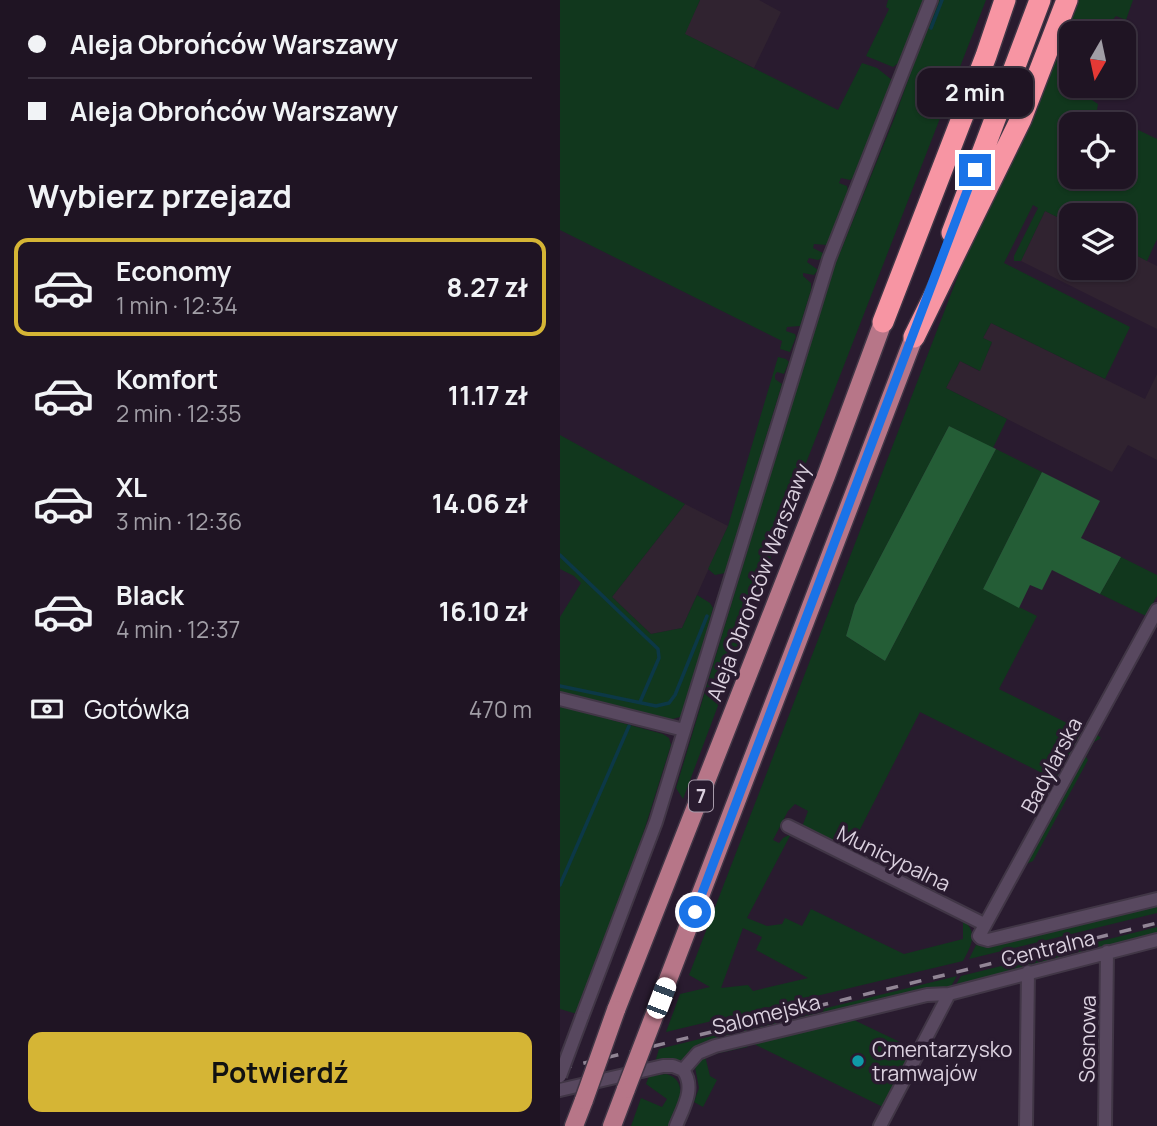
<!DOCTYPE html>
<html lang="pl">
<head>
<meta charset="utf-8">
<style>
  :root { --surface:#1f1423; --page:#271d2b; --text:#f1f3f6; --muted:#a19ea6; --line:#3c3341; --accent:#d5b535 }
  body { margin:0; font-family:Manrope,sans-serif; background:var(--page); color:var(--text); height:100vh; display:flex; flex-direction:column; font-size:26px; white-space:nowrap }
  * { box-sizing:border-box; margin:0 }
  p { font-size:23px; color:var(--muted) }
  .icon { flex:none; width:38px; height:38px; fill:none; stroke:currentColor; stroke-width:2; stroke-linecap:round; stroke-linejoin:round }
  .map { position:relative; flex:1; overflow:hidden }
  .panel { display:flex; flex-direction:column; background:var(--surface); width:560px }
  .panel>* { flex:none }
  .top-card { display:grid; align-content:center; height:154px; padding:0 28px; background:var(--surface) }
  .needle { width:46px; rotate:189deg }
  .fabs { position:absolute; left:499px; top:21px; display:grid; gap:14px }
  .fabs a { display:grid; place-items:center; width:77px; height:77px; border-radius:14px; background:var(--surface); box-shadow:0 2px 5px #0004,0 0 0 2px var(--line); font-size:35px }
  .end { position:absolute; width:32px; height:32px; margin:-16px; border:9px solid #1a73e8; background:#fff; box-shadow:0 0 0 4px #fff }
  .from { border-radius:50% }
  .bubble { position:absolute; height:49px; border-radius:14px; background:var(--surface); box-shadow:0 2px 5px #0004,0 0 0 2px var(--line); font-size:23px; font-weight:700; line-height:49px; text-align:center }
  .car { position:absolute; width:21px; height:42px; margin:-21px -10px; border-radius:9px; box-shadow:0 0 5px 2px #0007; background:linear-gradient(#fff 24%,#345 0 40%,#fff 0 76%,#345 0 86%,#fff 0) }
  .top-card b { display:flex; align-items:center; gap:24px; height:66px; font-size:26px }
  .top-card b+b { border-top:2px solid var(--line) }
  .top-card i { width:18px; height:18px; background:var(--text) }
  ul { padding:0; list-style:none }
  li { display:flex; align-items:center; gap:21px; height:98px; margin:0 14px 10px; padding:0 14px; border:4px solid transparent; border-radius:14px }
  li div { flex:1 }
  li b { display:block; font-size:26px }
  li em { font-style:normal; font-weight:700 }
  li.selected { border-color:var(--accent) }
  li>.icon { width:63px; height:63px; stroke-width:1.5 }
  h2 { padding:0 28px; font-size:32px; line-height:84px }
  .pay { display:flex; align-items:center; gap:18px; height:77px; padding:0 28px; font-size:26px }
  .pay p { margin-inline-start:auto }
  .action { display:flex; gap:14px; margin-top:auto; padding:14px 28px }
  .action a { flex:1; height:80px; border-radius:14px; background:var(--accent); color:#111; font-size:28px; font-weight:700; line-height:80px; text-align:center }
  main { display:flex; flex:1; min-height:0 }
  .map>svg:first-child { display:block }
</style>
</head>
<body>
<main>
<section class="panel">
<div class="top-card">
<b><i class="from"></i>Aleja Obrońców Warszawy</b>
<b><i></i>Aleja Obrońców Warszawy</b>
</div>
<h2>Wybierz przejazd</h2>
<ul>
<li class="selected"><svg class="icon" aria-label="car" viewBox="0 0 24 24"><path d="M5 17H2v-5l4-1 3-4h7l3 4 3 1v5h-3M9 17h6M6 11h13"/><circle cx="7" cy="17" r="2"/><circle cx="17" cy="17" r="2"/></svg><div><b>Economy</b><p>1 min · 12:34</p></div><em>8.27 zł</em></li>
<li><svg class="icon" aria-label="car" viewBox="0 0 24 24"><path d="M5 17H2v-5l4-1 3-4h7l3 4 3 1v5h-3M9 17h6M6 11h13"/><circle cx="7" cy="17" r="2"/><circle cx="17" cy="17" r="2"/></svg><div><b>Komfort</b><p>2 min · 12:35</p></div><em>11.17 zł</em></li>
<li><svg class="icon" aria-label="car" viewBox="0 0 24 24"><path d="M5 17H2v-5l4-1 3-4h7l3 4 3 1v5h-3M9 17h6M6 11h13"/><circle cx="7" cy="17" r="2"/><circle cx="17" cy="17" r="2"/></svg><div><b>XL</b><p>3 min · 12:36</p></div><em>14.06 zł</em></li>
<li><svg class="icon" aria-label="car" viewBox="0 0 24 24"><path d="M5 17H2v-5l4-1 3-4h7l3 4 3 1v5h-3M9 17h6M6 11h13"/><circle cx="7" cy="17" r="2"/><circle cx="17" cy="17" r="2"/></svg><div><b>Black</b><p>4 min · 12:37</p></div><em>16.10 zł</em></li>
</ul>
<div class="pay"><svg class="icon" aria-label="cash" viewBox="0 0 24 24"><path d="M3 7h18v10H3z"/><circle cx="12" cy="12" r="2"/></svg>Gotówka<p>470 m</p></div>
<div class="action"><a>Potwierdź</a></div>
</section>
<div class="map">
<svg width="597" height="1126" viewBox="0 0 597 1126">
  <rect width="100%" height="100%" fill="#291b2f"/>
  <path fill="#302330" d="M140 0H199L221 12 194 68 124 34Z
    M485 211 511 224V268H564V249L597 266V329L461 261Z
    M431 323 585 399 597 374V460L568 445 552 472 386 388 400 361 419 371 432 343 423 338Z
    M125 504 168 526 122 628 91 634 52 597Z"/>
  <path fill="#11371d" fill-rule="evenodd" d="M0 0H140L125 34 278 110 302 63 317 68 332 80 294 177 290 180 281 178 279 183 287 186 288 192 267 245 254 244 253 248 263 253 264 257 258 260 249 258 247 262 258 270 254 275 243 273V276L251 283V290L240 326 227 327 226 331 235 334 236 337 230 352 220 349 222 341 0 230Z
    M328 0H366L341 61 333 67 306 56 329 9 326 7Z
    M377 0H426L220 530 192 615 123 799 116 788 268 282 334 119Z
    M514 0H573L566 20 556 16 541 33H511V86H522L529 98 538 104 537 110 597 139V239L587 261 564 249V215H511V224L485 211 461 261H454V256L478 208 473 205 444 263 570 327 545 379 431 323 423 338 432 342 420 371 400 361 386 388 447 419 433 448 389 426 295 605 286 636 325 661 436 449 482 472 423 589 477 616 439 689 523 731 496 780 360 712 289 851 242 827 248 811 235 804 228 811 213 840 219 843 223 838 231 834 187 918 207 926 222 924 225 918 242 926 251 909 344 954 403 939V923L394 913C417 928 416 938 403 961L106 1032 120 994 150 987 129 975 416 229ZM511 124H564V177H511ZM183 928 202 937 196 950 248 978 193 991 188 985 161 988Z
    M218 357 226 359 229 362 224 374 217 372 215 375V379L222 384 165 573 155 575 148 569 168 526Z
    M0 435 125 504 52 597 91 634 122 628 137 595 150 603 153 608 125 711 120 717 105 721 0 692V617L21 583 14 576 0 569Z
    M561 557 597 575V596L586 616 540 594Z
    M0 706 103 734 109 738 111 745 72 869 17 1014 0 1009Z
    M535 733 541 738 534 742 526 757 528 760 473 861 464 865 428 929 433 932 470 923V925L429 935 425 929 430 919 465 860Z
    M597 903V913L409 959 416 945 424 946Z
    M597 927V937L394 988 401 976Z
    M397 976 390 988 370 989 146 1043 139 1046 125 1060 95 1062 99 1049Z
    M294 1016 297 1018 294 1020 342 1043 338 1051 351 1057 325 1108 194 1044 193 1045 192 1043Z
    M185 1044 188 1047 145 1056 150 1076 157 1080 143 1107 134 1102 139 1088 135 1067 144 1053Z
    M106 1074C131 1080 117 1110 111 1126H71L81 1098 102 1107 107 1099 86 1084 89 1076Z"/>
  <path fill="#245d36" d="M389 426 436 449 325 661 286 636 295 605Z
    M482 472 540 501 521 538 561 557 540 594 492 570 482 590 470 585 459 608 423 589Z"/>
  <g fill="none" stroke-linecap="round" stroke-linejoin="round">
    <path stroke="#0c3847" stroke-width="3.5" d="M371 28 382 0
      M0 555 98 649 99 658 80 702
      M0 686 96 706 109 703 115 695 147 616
      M0 885 69 726"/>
    <g stroke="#413646" stroke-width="16">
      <path id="minor" d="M597 610 419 936 421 938 428 940 597 899
        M0 699 124 730
        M228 826 424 924
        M22 1017 96 822 269 259 371 0
        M123 1070 138 1053 155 1046 367 995 389 994 597 940
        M0 1090 103 1066H113L123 1070
        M116 1126C123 1108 136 1088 123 1070
        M320 1126 389 994
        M466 1126 468 972
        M545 1126 547 952"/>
    </g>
    <g stroke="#413646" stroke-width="21">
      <path id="primary" d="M101 998 354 337
        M56 1010 266 476 323 322
        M14 1126 24 1100
        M52 1126 66 1089"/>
    </g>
    <g stroke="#413646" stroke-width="24">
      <path id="motorway" d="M392 233 480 0
        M323 322 426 56 445 0
        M354 337 461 119 507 0"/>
    </g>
    <use href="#minor" stroke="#58485f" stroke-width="12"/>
    <use href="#primary" stroke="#b77688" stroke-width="18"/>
    <use href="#motorway" stroke="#f795a3" stroke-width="21"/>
    <path stroke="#918595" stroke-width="3.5" stroke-dasharray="12 12" stroke-linecap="butt" d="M0 1069 597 923"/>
    <g stroke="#413646" stroke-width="16" stroke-linecap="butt">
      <path id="minor-bridge" d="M0 1076 22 1017"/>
    </g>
    <g stroke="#413646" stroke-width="21" stroke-linecap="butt">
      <path id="primary-bridge" d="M66 1089 101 998
        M24 1100 56 1010"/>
    </g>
    <use href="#minor-bridge" stroke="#58485f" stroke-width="12"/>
    <use href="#primary-bridge" stroke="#b77688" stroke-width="18"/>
  </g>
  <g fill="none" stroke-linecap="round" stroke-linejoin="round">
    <path stroke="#1a73e8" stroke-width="9" d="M135 912 415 170"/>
  </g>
  <circle fill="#0f9aa8" stroke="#291b2f" stroke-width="2.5" cx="298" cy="1061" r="7"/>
  <g text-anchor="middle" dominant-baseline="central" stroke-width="7" stroke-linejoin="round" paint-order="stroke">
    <rect fill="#291b2f" stroke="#a69aaa" stroke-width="2" x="129" y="780.5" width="24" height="31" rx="5"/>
    <g font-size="19" font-weight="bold" fill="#dbd1df">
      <text x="141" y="796">7</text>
    </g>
    <g font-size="21" fill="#dbd1df" stroke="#291b2f">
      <text transform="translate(198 582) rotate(-69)">Aleja Obrońców Warszawy</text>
      <text transform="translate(491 765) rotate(-62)">Badylarska</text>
      <text transform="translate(334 858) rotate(26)">Municypalna</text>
      <text transform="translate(488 948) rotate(-14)">Centralna</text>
      <text transform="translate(206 1014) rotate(-14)">Salomejska</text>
      <text transform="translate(527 1039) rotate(-89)">Sosnowa</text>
    </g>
    <g font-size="21" fill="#dbd1df" stroke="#291b2f" text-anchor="start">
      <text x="312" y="1049">Cmentarzysko<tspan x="312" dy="24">tramwajów</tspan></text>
    </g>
  </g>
</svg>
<div class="fabs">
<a><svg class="needle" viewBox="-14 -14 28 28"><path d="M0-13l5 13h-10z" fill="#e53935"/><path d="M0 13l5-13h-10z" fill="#a19ea6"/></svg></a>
<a><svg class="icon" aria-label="locate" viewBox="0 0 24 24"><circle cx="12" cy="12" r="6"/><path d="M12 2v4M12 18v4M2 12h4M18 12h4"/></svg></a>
<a><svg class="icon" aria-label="layers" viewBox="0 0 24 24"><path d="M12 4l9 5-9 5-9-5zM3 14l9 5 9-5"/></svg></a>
</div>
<i class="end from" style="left:135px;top:912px"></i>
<i class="end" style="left:415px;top:170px"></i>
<div class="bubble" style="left:357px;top:68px;width:116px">2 min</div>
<i class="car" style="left:101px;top:998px;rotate:21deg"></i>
</div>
</main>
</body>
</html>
